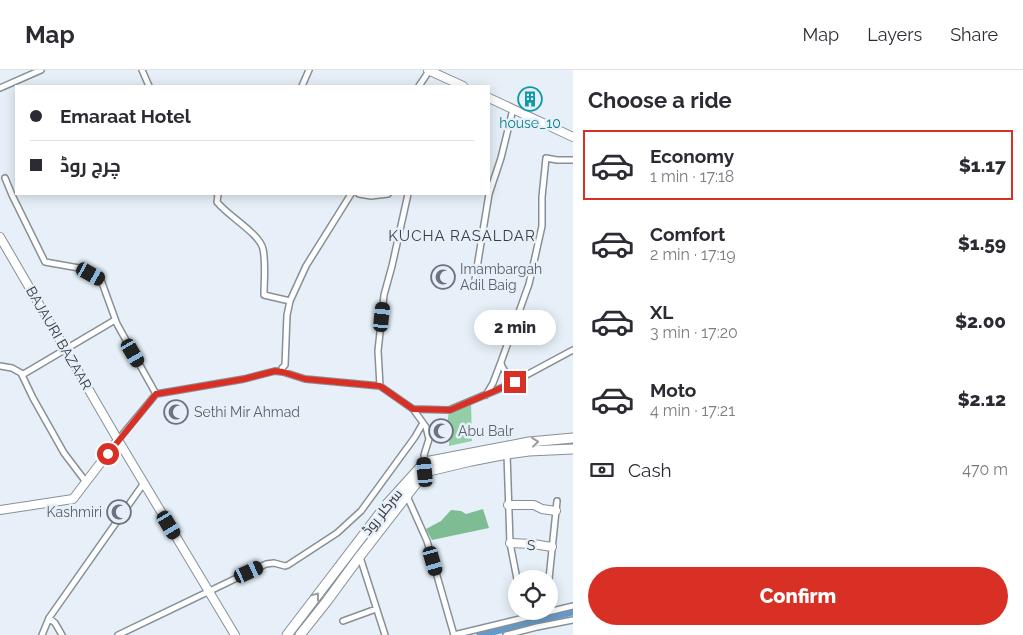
<!DOCTYPE html>
<html lang="en">
<head>
<meta charset="utf-8">
<style>
  :root { --surface:#fff; --page:#f7f7f7; --text:#2b2b33; --muted:#7c7c81; --line:#e1e1e2; --accent:#d93025 }
  body { margin:0; font-family:Raleway,Cairo,sans-serif; background:var(--page); color:var(--text); height:100vh; display:flex; flex-direction:column; font-size:19px; white-space:nowrap }
  * { box-sizing:border-box; margin:0 }
  p { font-size:16px; color:var(--muted) }
  .icon { flex:none; width:28px; height:28px; fill:none; stroke:currentColor; stroke-width:2; stroke-linecap:round; stroke-linejoin:round }
  .map { position:relative; flex:1; overflow:hidden }
  .sheet { display:flex; flex-direction:column; background:var(--surface); width:450px }
  .sheet>* { flex:none }
  .top-card { position:absolute; left:15px; top:15px; width:475px; height:110px; border-radius:0px; box-shadow:0 2px 12px #0003; display:grid; align-content:center; height:110px; padding:0 15px; background:var(--surface) }
  .buttons { position:absolute; left:508px; top:500px; display:grid; gap:10px }
  .buttons a { display:grid; place-items:center; width:50px; height:50px; border-radius:50%; background:var(--surface); box-shadow:0 2px 12px #0003; font-size:25px }
  .end { position:absolute; width:22px; height:22px; margin:-11px; border:6px solid #d93025; background:#fff; box-shadow:0 0 0 2px #fff }
  .from { border-radius:50% }
  .bubble { position:absolute; height:35px; border-radius:18px; background:var(--surface); box-shadow:0 2px 12px #0003; font-size:16px; font-weight:800; line-height:35px; text-align:center }
  .car { position:absolute; width:15px; height:30px; margin:-15px -8px; border-radius:6px; box-shadow:0 0 4px 1px #0007; background:linear-gradient(#222 24%,#8ab4d8 0 40%,#222 0 76%,#8ab4d8 0 86%,#222 0) }
  .top-card b { display:flex; align-items:center; gap:18px; height:48px; font-size:19px }
  .top-card b+b { border-top:1px solid var(--line) }
  .top-card i { width:12px; height:12px; background:var(--text) }
  ul { padding:0; list-style:none }
  li { display:flex; align-items:center; gap:15px; height:70px; margin:0 10px 8px; padding:0 5px; border:2px solid transparent; border-radius:0px }
  li div { flex:1 }
  li b { display:block; font-size:19px }
  li em { font-style:normal; font-weight:800 }
  li.on { border-color:var(--accent) }
  li>.icon { width:45px; height:45px; stroke-width:1.5 }
  h2 { padding:0 15px; font-size:22px; line-height:60px }
  .pay { display:flex; align-items:center; gap:12px; height:55px; padding:0 15px; font-size:19px }
  .pay p { margin-inline-start:auto }
  .primary-button { display:flex; gap:10px; margin-top:auto; padding:10px 15px }
  .primary-button a { flex:1; height:58px; border-radius:30px; background:var(--accent); color:#fff; font-size:20px; font-weight:800; line-height:58px; text-align:center }
  header { display:flex; align-items:center; gap:30px; box-sizing:border-box; height:70px; padding:0 25px; background:var(--surface); border-bottom:1px solid var(--line) }
  header strong { font-size:24px }
  nav { display:flex; gap:28px; margin-inline-start:auto; font-size:18px }
  main { display:flex; flex:1; min-height:0 }
  .map>svg:first-child { display:block }
</style>
</head>
<body>
<header>
<strong>Map</strong>
<nav><a>Map</a><a>Layers</a><a>Share</a></nav>
</header>
<main>
<div class="map">
<svg width="573" height="565" viewBox="0 0 573 565">
  <rect width="100%" height="100%" fill="#e7f0f8"/>
  <path fill="#92cfa6" d="M471 331 472 371 449 376 450 357 447 356 449 340Z"/>
  <path fill="#7ebd93" d="M483 439 489 458 432 470 426 459 441 451 451 440 461 441 466 444Z"/>
  <g fill="none" stroke-linecap="round" stroke-linejoin="round">
    <path stroke="#659ac8" stroke-width="7" d="M480 565 573 542"/>
    <g stroke="#879097" stroke-width="8">
      <path id="street" d="M142 0 149 16
        M302 16 309 0
        M419 16 429 1
        M0 18 41 0
        M5 108 12 125 45 192 79 198 101 210 117 254 156 324
        M217 124 218 125 217 132C228 146 260 164 263 179 266 193 264 211 264 225L290 231
        M359 124 371 126 388 124
        M489 124 501 88 513 39
        M474 216 489 124
        M501 293C504 305 512 306 523 307
        M0 296 12 298 21 303 33 328 64 383 86 412
        M283 302 282 298 285 295 287 245 290 231 306 196 351 124
        M22 305 115 250
        M380 316 378 281 384 225 392 196 408 124
        M486 325 493 313 501 292 529 214 542 156V127L546 88 557 90H573
        M413 339 449 340 506 316 573 280
        M118 370 156 324 244 309 275 301 283 302 305 309 380 316 413 339 426 357 429 369 424 385 425 392
        M507 384 510 473 517 509
        M407 426 427 471 454 565
        M360 487 385 565
        M549 509 557 431
        M49 548 55 553 62 565
        M343 551 376 539
        M42 565 49 548 144 413
        M118 565 266 494 274 493 285 496 288 495 337 463 361 441 415 367 423 353
        M454 565 573 536
        M506 565 537 557 573 550"/>
    </g>
    <g stroke="#879097" stroke-width="10">
      <path id="secondary" d="M428 0 463 16
        M489 28 573 67
        M0 167 118 370 235 565
        M508 435H534L542 439 556 441
        M0 440 73 429 118 370
        M510 473 533 474 552 477"/>
    </g>
    <g stroke="#879097" stroke-width="11">
      <path id="primary" d="M287 565 387 434 425 392 529 372 573 368
        M300 565 327 531 360 486 425 402 471 391 507 384 529 381 573 379"/>
    </g>
    <use href="#street" stroke="#fff" stroke-width="5"/>
    <use href="#secondary" stroke="#fff" stroke-width="8"/>
    <use href="#primary" stroke="#fff" stroke-width="9"/>
  </g>
  <defs><path id="oneway-chevron" d="M-2-3.5L2.5 0L-2 3.5" fill="none" stroke-width="1.6" stroke-linecap="round" stroke-linejoin="round" transform="scale(1.25)"/></defs>
  <g stroke="#9a9c9e">
    <use href="#oneway-chevron" transform="translate(535 372) rotate(-6)"/>
    <use href="#oneway-chevron" transform="translate(316 526) rotate(-53)"/>
  </g>
  <g fill="none" stroke-linecap="round" stroke-linejoin="round">
    <path stroke="#d93025" stroke-width="6" d="M108 384 156 324 244 309 275 301 283 302 305 309 380 316 413 339 450 340 515 312"/>
  </g>
  <defs>
    <g id="building-ring" transform="scale(1.25)"><circle r="9.5" fill="#e7f0f8" stroke="#0f9aa8" stroke-width="1.5"/><path d="M-4-6H4V6H1V3H-1V6H-4ZM-2.5-4.3h1.7v1.8h-1.7ZM.8-4.3h1.7v1.8H.8ZM-2.5-1h1.7V.8h-1.7ZM.8-1h1.7V.8H.8Z" fill="#0f9aa8"/></g>
    <g id="mosque-ring" transform="scale(1.25)"><circle r="9.5" fill="#e7f0f8" stroke="#6b7280" stroke-width="1.5"/><path d="M3.5-4.9A6 6 0 1 0 3.5 4.9A5 5 0 1 1 3.5-4.9Z" fill="#6b7280"/></g>
  </defs>
  <g fill-rule="evenodd">
    <use href="#building-ring" x="530" y="29"/>
    <use href="#mosque-ring" x="443" y="207"/>
    <use href="#mosque-ring" x="176" y="342"/>
    <use href="#mosque-ring" x="441" y="361"/>
    <use href="#mosque-ring" x="119" y="442"/>
  </g>
  <g text-anchor="middle" dominant-baseline="central" stroke-width="5" stroke-linejoin="round" paint-order="stroke">
    <g font-size="14" fill="#0d838f" stroke="#e7f0f8">
      <text x="530" y="53">house_10</text>
    </g>
    <g font-size="14" fill="#5b616d" stroke="#e7f0f8" text-anchor="start">
      <text x="460" y="199">Imambargah<tspan x="460" dy="16">Adil Baig</tspan></text>
      <text x="194" y="342">Sethi Mir Ahmad</text>
      <text x="458" y="361">Abu Balr</text>
      <text x="102" y="442" text-anchor="end">Kashmiri</text>
    </g>
    <g font-size="14" fill="#363a3d" stroke="#e7f0f8">
      <text transform="translate(59 268) rotate(60)">BAJAURI BAZAAR</text>
      <text transform="translate(382 442) rotate(-51)">سرکلر روڈ</text>
      <text transform="translate(531 475) rotate(4)">S</text>
    </g>
    <g font-size="15" letter-spacing="1" fill="#383f45" stroke="#e7f0f8">
      <text x="462" y="166">KUCHA RASALDAR</text>
    </g>
  </g>
</svg>
<div class="buttons">
<a><svg class="icon" aria-label="locate" viewBox="0 0 24 24"><circle cx="12" cy="12" r="6"/><path d="M12 2v4M12 18v4M2 12h4M18 12h4"/></svg></a>
</div>
<i class="end from" style="left:108px;top:384px"></i>
<i class="end" style="left:515px;top:312px"></i>
<div class="bubble" style="left:474px;top:240px;width:82px">2 min</div>
<i class="car" style="left:91px;top:204px;rotate:119deg"></i>
<i class="car" style="left:382px;top:247px;rotate:6deg"></i>
<i class="car" style="left:133px;top:283px;rotate:150deg"></i>
<i class="car" style="left:425px;top:402px;rotate:355deg"></i>
<i class="car" style="left:169px;top:455px;rotate:149deg"></i>
<i class="car" style="left:433px;top:491px;rotate:164deg"></i>
<i class="car" style="left:249px;top:502px;rotate:65deg"></i>
<div class="top-card">
<b><i class="from"></i>Emaraat Hotel</b>
<b><i></i>چرچ روڈ</b>
</div>
</div>
<section class="sheet">
<h2>Choose a ride</h2>
<ul>
<li class="on"><svg class="icon" aria-label="car" viewBox="0 0 24 24"><path d="M5 17H2v-5l4-1 3-4h7l3 4 3 1v5h-3M9 17h6M6 11h13"/><circle cx="7" cy="17" r="2"/><circle cx="17" cy="17" r="2"/></svg><div><b>Economy</b><p>1 min · 17:18</p></div><em>$1.17</em></li>
<li><svg class="icon" aria-label="car" viewBox="0 0 24 24"><path d="M5 17H2v-5l4-1 3-4h7l3 4 3 1v5h-3M9 17h6M6 11h13"/><circle cx="7" cy="17" r="2"/><circle cx="17" cy="17" r="2"/></svg><div><b>Comfort</b><p>2 min · 17:19</p></div><em>$1.59</em></li>
<li><svg class="icon" aria-label="car" viewBox="0 0 24 24"><path d="M5 17H2v-5l4-1 3-4h7l3 4 3 1v5h-3M9 17h6M6 11h13"/><circle cx="7" cy="17" r="2"/><circle cx="17" cy="17" r="2"/></svg><div><b>XL</b><p>3 min · 17:20</p></div><em>$2.00</em></li>
<li><svg class="icon" aria-label="car" viewBox="0 0 24 24"><path d="M5 17H2v-5l4-1 3-4h7l3 4 3 1v5h-3M9 17h6M6 11h13"/><circle cx="7" cy="17" r="2"/><circle cx="17" cy="17" r="2"/></svg><div><b>Moto</b><p>4 min · 17:21</p></div><em>$2.12</em></li>
</ul>
<div class="pay"><svg class="icon" aria-label="cash" viewBox="0 0 24 24"><path d="M3 7h18v10H3z"/><circle cx="12" cy="12" r="2"/></svg>Cash<p>470 m</p></div>
<div class="primary-button"><a>Confirm</a></div>
</section>
</main>
</body>
</html>
